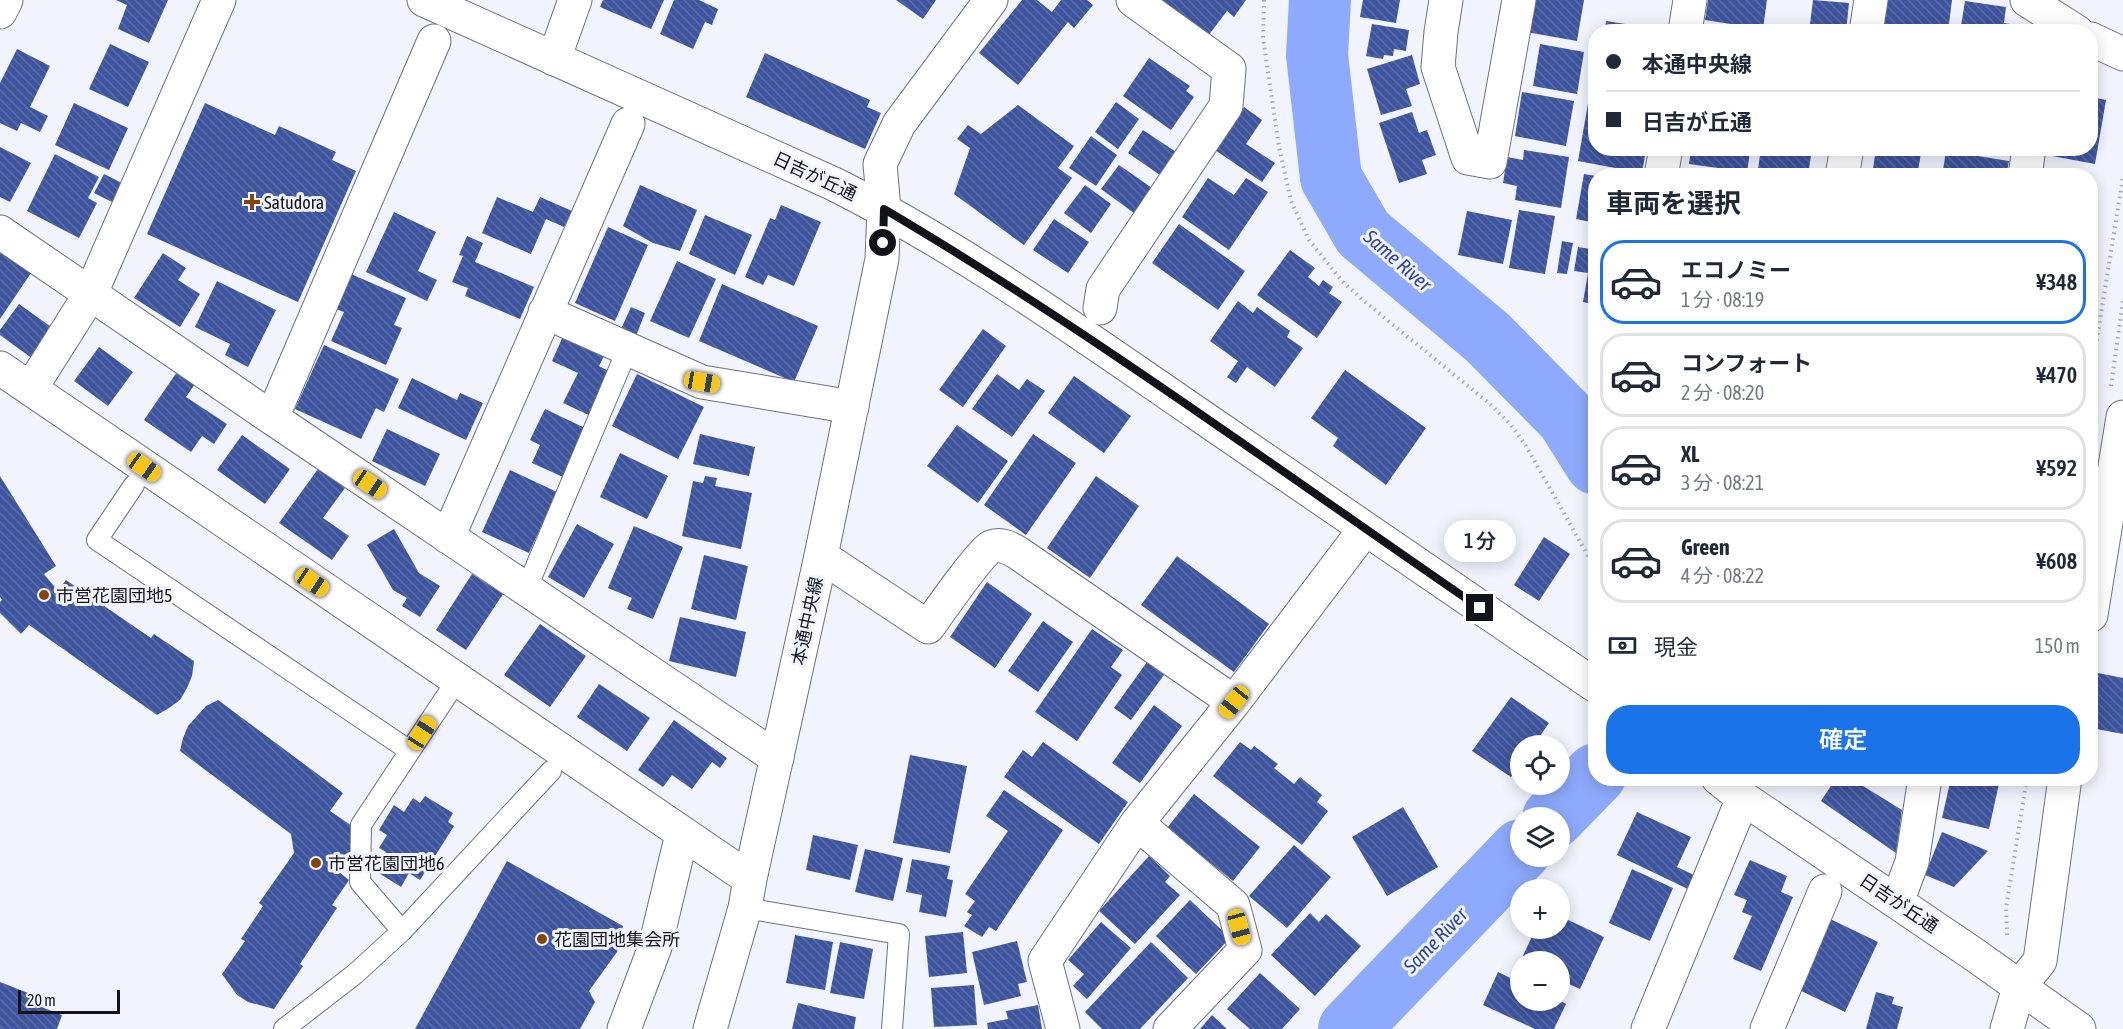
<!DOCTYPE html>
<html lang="ja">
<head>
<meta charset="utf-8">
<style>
  :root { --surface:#fff; --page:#f6f6f7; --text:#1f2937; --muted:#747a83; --line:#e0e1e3; --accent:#1a73e8 }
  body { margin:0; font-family:"Asap Condensed","Noto Sans JP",sans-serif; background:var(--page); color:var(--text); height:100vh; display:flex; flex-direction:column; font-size:22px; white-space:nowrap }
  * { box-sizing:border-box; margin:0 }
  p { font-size:20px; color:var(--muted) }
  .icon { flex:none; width:33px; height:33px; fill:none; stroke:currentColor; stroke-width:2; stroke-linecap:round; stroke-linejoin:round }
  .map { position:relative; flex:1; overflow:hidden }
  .details { position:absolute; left:1588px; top:168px; width:510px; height:618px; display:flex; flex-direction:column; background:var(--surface); border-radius:24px; box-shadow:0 3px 15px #0003 }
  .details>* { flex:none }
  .banner { position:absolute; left:1588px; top:24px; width:510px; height:132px; border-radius:24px; box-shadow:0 3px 15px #0003; display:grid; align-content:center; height:132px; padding:0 18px; background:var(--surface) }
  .controls { position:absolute; left:1510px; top:735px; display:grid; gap:12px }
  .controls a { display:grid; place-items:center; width:60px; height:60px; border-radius:50%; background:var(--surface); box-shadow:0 3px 15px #0003; font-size:30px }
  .scale { position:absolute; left:18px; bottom:15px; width:102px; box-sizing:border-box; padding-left:6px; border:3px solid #111318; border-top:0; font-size:16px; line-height:21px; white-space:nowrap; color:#111318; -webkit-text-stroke:4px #f1f4fd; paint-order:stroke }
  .end { position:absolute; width:27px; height:27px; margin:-14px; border:8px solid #111318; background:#fff; box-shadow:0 0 0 3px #fff }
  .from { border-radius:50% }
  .bubble { position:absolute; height:42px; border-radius:21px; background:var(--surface); box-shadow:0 3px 15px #0003; font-size:20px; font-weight:600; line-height:42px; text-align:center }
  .car { position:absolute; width:18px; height:36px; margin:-18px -9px; border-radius:8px; box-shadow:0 0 4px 2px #0007; background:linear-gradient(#f5c518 24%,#345 0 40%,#f5c518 0 76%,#345 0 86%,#f5c518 0) }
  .banner b { display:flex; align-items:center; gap:21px; height:57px; font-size:22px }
  .banner b+b { border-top:2px solid var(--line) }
  .banner i { width:15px; height:15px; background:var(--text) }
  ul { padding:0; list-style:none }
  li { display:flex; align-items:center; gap:18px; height:84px; margin:0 12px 9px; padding:0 6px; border:3px solid var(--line); border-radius:24px }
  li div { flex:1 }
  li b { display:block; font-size:22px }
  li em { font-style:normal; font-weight:600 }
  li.on { border-color:var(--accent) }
  li>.icon { width:54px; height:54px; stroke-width:1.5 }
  h2 { padding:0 18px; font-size:27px; line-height:72px }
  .pay { display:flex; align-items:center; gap:15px; height:66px; padding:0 18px; font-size:22px }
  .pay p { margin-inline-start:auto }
  .primary-button { display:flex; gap:12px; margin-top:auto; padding:12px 18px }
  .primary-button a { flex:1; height:69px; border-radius:24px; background:var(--accent); color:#fff; font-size:24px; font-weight:600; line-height:69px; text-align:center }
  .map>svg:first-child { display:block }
</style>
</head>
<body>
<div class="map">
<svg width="2123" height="1029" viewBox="0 0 2123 1029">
  <defs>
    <pattern id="building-back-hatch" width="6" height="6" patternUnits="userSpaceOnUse" patternTransform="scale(1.5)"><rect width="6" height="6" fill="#3d549e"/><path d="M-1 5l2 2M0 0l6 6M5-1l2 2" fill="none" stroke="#5c6da5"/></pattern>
  </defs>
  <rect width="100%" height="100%" fill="#f1f4fd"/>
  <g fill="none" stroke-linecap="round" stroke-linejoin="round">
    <path stroke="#8daafc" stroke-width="62" d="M1320 0 1317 55 1331 178 1363 233 1487 337 1567 418 1596 464
      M1553 818 1596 774
      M1349 1029 1521 850"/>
  </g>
  <path fill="url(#building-back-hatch)" d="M116 0H168L149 43 118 29 127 5Z
    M603 0H664L651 29 600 7Z
    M674 0H699L718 9 712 25 705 22 693 49 660 34Z
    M896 0H936L923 19Z
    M1022 0H1037L1052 12 1061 0H1087L1093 5 1074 28 1068 22 1018 85 979 53Z
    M1159 0H1246L1234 17 1227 11 1208 36Z
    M1363 0H1400L1396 23 1360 17Z
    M1531 0H1584L1577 41 1526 32Z
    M1708 0H1767L1763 29 1705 20Z
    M1813 0 1849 3 1846 32H1809Z
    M1887 0H1952L1948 32H1883Z
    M1965 1 2006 7 2004 23 2010 24 2009 32H1960Z
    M1606 21 1645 27 1644 32H1605Z
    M1372 24 1409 30 1406 51 1394 49 1393 56 1384 55 1383 59 1366 56Z
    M1595 43H1596V68L1590 67Z
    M110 44 149 62 128 107 89 89Z
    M1540 44 1584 52 1577 94 1533 86Z
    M17 49 50 66 30 107 48 116 40 132 21 123 17 131 0 123V83Z
    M765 53 870 100 867 107 881 113 865 149 746 97Z
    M1412 55 1420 84 1406 89 1412 106 1381 115 1367 69Z
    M1149 58 1190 86 1186 91 1194 97 1171 130 1123 96Z
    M1522 92 1574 101 1566 146 1515 136Z
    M2091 97 2106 100 2095 164 2047 155 2048 148H2091Z
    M1589 98 1596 99V148H1627L1626 152 1645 155 1642 173 1578 161Z
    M1116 102 1139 119 1118 149 1095 132Z
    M74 103 128 128 109 170 55 145Z
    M205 103 275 135 279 126 336 152 332 160 356 171 298 302 147 234Z
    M1018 105 1074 146 1058 168 1072 178 1024 245 954 194 970 148 957 139 968 125 981 134Z
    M1244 107 1262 120 1246 144 1275 163 1262 182 1215 150Z
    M1412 112 1419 133 1427 130 1436 155 1422 160 1427 174 1399 183 1379 123Z
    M1143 130 1176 152 1160 175 1128 153Z
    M1091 136 1117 155 1096 186 1069 168Z
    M0 147 31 163 10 202 0 197Z
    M1691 148H1735L1750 152 1747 172 1689 164Z
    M1761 148H1812L1808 176H1757Z
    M1876 148H1922L1917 176H1872Z
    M1524 150 1569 157 1561 208 1515 200 1517 186 1503 183 1507 157 1523 160Z
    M1946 151 2009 161 2006 176H1942Z
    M55 154 99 177 88 198 97 203 79 238 27 211Z
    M1119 165 1152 188 1134 213 1101 189Z
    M104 174 126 185 116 204 94 193Z
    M1584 174 1596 176V223L1576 219Z
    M1208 178 1234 195 1246 178 1268 192 1229 250 1182 217Z
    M640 185 697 210 680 251 653 243 623 226Z
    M1085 185 1111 204 1091 233 1064 213Z
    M497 197 533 212 540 197 572 211 564 227 546 219 531 254 482 233Z
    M781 205 821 222 794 286 768 275 763 285 745 277 770 218 775 220Z
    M1519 210 1555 216 1545 274 1509 268Z
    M1467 211 1512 220 1503 264 1458 255Z
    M394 212 436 232 418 271 437 280 427 301 366 272Z
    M705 215 752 235 735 275 689 254Z
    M1054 219 1089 242 1068 273 1033 250Z
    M1179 224 1245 271 1218 310 1152 263Z
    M608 227 648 245 615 321 575 303Z
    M467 236 483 243 475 262 534 287 520 319 465 296 468 288 452 282 463 256 459 255Z
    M1562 241 1573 243 1567 274 1557 273Z
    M1578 247 1596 250V318H1591L1593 304 1583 302 1588 273 1574 271Z
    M1290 250 1315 268 1308 277 1319 286 1323 280 1333 287 1329 293 1342 302 1317 338 1257 295Z
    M0 252 31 273 0 319Z
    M163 253 186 268 178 280 200 294 180 327 134 298Z
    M677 261 716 279 689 338 650 321Z
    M2091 266 2098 267 2092 305H2091Z
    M351 274 406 298 394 325 402 328 386 365 331 341 344 312 336 309Z
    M217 281 276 310 248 367 225 355 230 344 195 327Z
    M722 284 818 326 794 382 699 341Z
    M1238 301 1253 313 1257 307 1290 331 1287 337 1303 348 1275 387 1247 367 1236 383 1227 377 1238 361 1210 341Z
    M19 304 54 329 33 359 0 335V330Z
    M631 307 645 313 636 336 621 329Z
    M983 329 1006 346 963 407 939 390Z
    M564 334 605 354 599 366 614 374 593 417 563 403 578 373 552 361Z
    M324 345 399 379 384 412 376 408 361 439 295 409Z
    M99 347 133 372 108 406 74 381Z
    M1345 370 1426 428 1386 485 1333 446 1338 438 1311 418Z
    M177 372 195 384 186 397 227 424 214 444 202 436 191 452 144 420Z
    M637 374 704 407 678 459 612 426Z
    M997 374 1019 390 1027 379 1045 391 1012 437 972 409Z
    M1074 376 1131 416 1104 453 1048 413Z
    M412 378 457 400 460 393 483 403 466 440 398 408Z
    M545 409 585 428 563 477 532 463 540 445 530 440Z
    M957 425 1008 461 978 503 927 466Z
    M387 429 440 454 425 486 372 461Z
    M700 434 755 447 749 476 693 464Z
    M1033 434 1076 463 1026 535 984 505Z
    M242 435 290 469 265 504 217 470Z
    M620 453 668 476 647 519 600 497Z
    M318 469 345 488 323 518 349 536 332 560 279 523Z
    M510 470 557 492 529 553 482 532Z
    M0 476 56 566 44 574 58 591 66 580 151 638 154 634 194 661 192 676 187 688 180 700 169 708 157 715 29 625 21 634 0 613V602L2 600 0 597Z
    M705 476 717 478 715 486 752 493 741 549 682 536 693 481 703 483Z
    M1096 476 1139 506 1090 578 1047 548Z
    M577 524 614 544 584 598 548 577Z
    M634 526 683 547 653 619 627 609 632 598 608 588Z
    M394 529 419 573 440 586 420 617 402 606 407 598 393 590 367 545Z
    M1544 537 1570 554 1539 601 1514 585Z
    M704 555 748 566 736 620 691 609Z
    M1177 556 1269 624 1234 672 1141 605Z
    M472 574 503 594 466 650 436 630Z
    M987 582 1032 614 995 668 950 637Z
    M680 617 746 632 736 677 669 661Z
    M1043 621 1073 642 1038 692 1008 671Z
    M540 624 586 656 550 707 504 675Z
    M1092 629 1123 650 1111 667 1122 675 1077 741 1035 712Z
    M1147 662 1164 675 1131 720 1114 708Z
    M2098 673 2123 678V734L2091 728V711Z
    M599 684 650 718 627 751 577 717Z
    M1511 697 1549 723 1533 746H1521V763L1511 777 1472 751Z
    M218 700 343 793 330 811 352 826 358 844 339 872 349 880 332 905 337 908 300 964 303 966 274 1009 248 1002 237 995 222 974 245 941 241 939 263 906 259 903 294 853 291 834 180 751 183 738 188 726 206 706Z
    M1154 705 1182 726 1140 783 1112 763Z
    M674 720 727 758 720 768 712 762 692 789 672 775 663 787 638 770Z
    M1043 742 1128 802 1099 844 1004 777 1023 750 1032 757Z
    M1240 742 1251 750 1254 746 1278 764 1274 768 1294 784 1300 777 1322 795 1317 802 1328 811 1302 845 1213 776Z
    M910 755 967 766 950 853 893 843Z
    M1836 778H1850L1902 810 1896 853 1821 801Z
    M1951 778 2000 779 1989 829 1942 818Z
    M1004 790 1063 830 996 931 989 927 982 937 964 926 972 915 967 912 975 901 965 894 1008 831 986 816Z
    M1194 794 1260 847 1233 881 1167 828Z
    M425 796 453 813 448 822 454 826 420 880 409 873 401 887 374 870 386 852 379 848 387 835 379 830 394 805 404 812 413 798 420 803Z
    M1403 807 1438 867 1387 896 1352 837Z
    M1637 812 1691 837 1677 867 1696 876 1690 890 1617 855Z
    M1942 832 1988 851 1954 887 1925 875Z
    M813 835 858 845 850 880 806 870Z
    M1294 845 1331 877 1287 928 1249 896Z
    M865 849 903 858 893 901 855 892Z
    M1149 856 1170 876 1165 882 1180 895 1135 944 1099 911Z
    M912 859 950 866 947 879 953 880 946 917 919 912 922 895 906 892Z
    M1750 860 1787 876 1781 892 1793 897 1761 971 1733 959 1752 916 1742 912 1747 900 1734 895Z
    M507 861 623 926 617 952 589 991 595 1002 580 1029H415Z
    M1632 869 1673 888 1650 941 1609 923Z
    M1190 900 1230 938 1196 974 1156 936Z
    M1310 913 1319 922 1326 914 1361 946 1315 996 1271 955Z
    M1560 916 1604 937 1580 989 1560 980V962H1520L1536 928H1560Z
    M1826 917 1878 942 1845 1012 1793 987Z
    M1101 922 1131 948 1087 999 1073 986 1084 974 1068 960Z
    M963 932 967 973 929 977 925 936Z
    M795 935 833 942 825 990 786 983Z
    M1017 941 1027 982 1018 984 1021 996 984 1005 972 952Z
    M840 942 873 949 864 999 830 993Z
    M1151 942 1188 978 1140 1029H1102L1085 1012Z
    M1498 972 1521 983V1000H1559L1566 1004 1554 1029H1535L1483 1005Z
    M1260 973 1300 1009 1282 1029H1250L1227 1009Z
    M0 982 28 993 34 1004 62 1015 57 1029H0Z
    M974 985 977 1025 934 1027 931 988Z
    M1876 992 1894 997 1892 1004 1903 1007 1897 1029H1866Z
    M798 1003 856 1017 854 1029H792Z
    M1038 1005 1042 1029H988L987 1023 1008 1019 1006 1011Z
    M1212 1015 1227 1029H1200Z"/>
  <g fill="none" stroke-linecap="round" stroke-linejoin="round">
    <g stroke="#6d727e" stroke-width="22">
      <path id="service" d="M134 485 97 540 410 751
        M526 590 628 348
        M745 908 899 934 892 1029
        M402 931 360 882 361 825 457 680
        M284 1029 355 974 402 931 551 771"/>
    </g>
    <g stroke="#6d727e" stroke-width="35">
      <path id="minor" d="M1446 0 1441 32 1438 67 1468 158 1490 162 1519 0
        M2027 0 2077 32
        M0 12 6 0
        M1685 32 1690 0
        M1866 32 1871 0
        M2091 39 2123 54
        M554 59 575 0
        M1661 176 1666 148
        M1842 176 1847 148
        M2025 176 2029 148
        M884 209 880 164 899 124 991 0
        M0 232 272 418 777 758
        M1100 308 1103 289 1226 106 1229 69 1133 0
        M545 312 702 382 852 407
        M31 388 91 293 219 0
        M272 418 434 41
        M448 537 628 124
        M821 556 928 627C938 613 980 553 991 547 1001 543 1010 548 1018 553L1234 702
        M2091 615 2123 417
        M1137 823 1233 905 1245 950 1170 1029
        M1897 902 1912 862 1925 778
        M2019 987 2040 961 2065 778
        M1063 1029 1045 961 1137 823 1234 702 1365 529
        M1767 1029 1825 891"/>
    </g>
    <g stroke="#6d727e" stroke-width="35">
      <path id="tertiary" d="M424 0 834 184C963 249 1080 333 1198 414 1331 505 1463 596 1596 686
        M0 368 750 879
        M1718 778 1743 798 1972 953 2079 1029
        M624 1029 655 947 682 834
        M710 1029 745 908 750 879 821 556 882 259 884 209
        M1648 1029 1743 798
        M2007 1029 2019 987"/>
    </g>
    <path stroke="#a7aab2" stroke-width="4" stroke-dasharray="1.5 4.5" stroke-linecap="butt" d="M1264 0 1263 38 1279 147 1291 201 1309 240 1342 281 1364 301 1490 404 1511 425 1526 446 1596 570
      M2091 376 2123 177
      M2111 386 2123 301
      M2007 935 2006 908 2027 778"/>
    <use href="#service" stroke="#fff" stroke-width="20"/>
    <use href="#minor" stroke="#fff" stroke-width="33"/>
    <use href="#tertiary" stroke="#fff" stroke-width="33"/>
  </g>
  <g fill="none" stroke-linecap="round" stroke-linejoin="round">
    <path stroke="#111318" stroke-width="8" d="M883 243 884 209C1089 330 1283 473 1480 608"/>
  </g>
  <g fill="#844509" stroke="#f1f4fd" stroke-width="2">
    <path d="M249 193h6v6h6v6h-6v6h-6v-6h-6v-6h6z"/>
    <circle cx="44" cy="595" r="6"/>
    <circle cx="316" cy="863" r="6"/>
    <circle cx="542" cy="939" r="6"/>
  </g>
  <g text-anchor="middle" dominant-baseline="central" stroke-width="6" stroke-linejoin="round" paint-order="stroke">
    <g font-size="18" fill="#111318" stroke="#f1f4fd">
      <text transform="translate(815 176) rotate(25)">日吉が丘通</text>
      <text transform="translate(807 621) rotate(-78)">本通中央線</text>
      <text transform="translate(1899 903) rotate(34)">日吉が丘通</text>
    </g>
    <g font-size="18" fill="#111318" stroke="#f1f4fd" text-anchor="start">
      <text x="264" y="202">Satudora</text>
      <text x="56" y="595">市営花園団地5</text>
      <text x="328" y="863">市営花園団地6</text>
      <text x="554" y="939">花園団地集会所</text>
    </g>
    <g font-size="20" font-style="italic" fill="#2d45a2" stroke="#f1f4fd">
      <text transform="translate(1398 260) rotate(41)">Same River</text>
      <text transform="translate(1435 940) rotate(-46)">Same River</text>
    </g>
  </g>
</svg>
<div class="controls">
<a><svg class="icon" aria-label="locate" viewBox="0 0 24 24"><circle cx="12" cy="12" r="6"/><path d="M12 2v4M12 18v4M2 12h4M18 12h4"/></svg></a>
<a><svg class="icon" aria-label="layers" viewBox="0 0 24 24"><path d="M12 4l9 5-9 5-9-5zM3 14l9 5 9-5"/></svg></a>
<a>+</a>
<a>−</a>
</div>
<div class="scale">20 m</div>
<i class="end from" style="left:883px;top:243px"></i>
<i class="end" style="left:1480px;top:608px"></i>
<div class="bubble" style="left:1444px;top:520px;width:72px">1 分</div>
<i class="car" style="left:702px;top:382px;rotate:100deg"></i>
<i class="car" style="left:144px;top:467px;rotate:125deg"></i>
<i class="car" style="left:370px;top:484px;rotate:124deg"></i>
<i class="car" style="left:312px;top:582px;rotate:124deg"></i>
<i class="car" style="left:1234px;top:702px;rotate:219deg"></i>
<i class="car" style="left:422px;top:733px;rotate:33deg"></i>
<i class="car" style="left:1239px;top:927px;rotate:165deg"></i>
<div class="banner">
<b><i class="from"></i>本通中央線</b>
<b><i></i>日吉が丘通</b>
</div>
<section class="details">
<h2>車両を選択</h2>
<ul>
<li class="on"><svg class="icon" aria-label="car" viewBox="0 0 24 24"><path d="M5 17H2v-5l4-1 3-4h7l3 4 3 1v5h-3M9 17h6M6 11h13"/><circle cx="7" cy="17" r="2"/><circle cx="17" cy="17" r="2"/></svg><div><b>エコノミー</b><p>1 分 · 08:19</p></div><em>¥348</em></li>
<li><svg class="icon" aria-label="car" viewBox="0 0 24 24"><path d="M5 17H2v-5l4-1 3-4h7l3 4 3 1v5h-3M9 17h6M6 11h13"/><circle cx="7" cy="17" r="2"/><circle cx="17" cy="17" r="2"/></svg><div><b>コンフォート</b><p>2 分 · 08:20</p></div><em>¥470</em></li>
<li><svg class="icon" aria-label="car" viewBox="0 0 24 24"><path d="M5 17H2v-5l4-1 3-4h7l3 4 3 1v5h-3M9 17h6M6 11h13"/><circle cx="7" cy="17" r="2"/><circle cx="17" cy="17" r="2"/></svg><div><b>XL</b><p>3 分 · 08:21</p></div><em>¥592</em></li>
<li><svg class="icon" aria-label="car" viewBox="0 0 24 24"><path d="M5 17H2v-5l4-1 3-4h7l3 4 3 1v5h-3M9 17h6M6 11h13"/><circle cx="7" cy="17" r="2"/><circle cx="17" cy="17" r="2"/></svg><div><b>Green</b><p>4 分 · 08:22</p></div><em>¥608</em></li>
</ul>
<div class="pay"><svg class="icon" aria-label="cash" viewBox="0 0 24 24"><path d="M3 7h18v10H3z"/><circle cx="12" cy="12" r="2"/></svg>現金<p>150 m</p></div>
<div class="primary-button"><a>確定</a></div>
</section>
</div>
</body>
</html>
